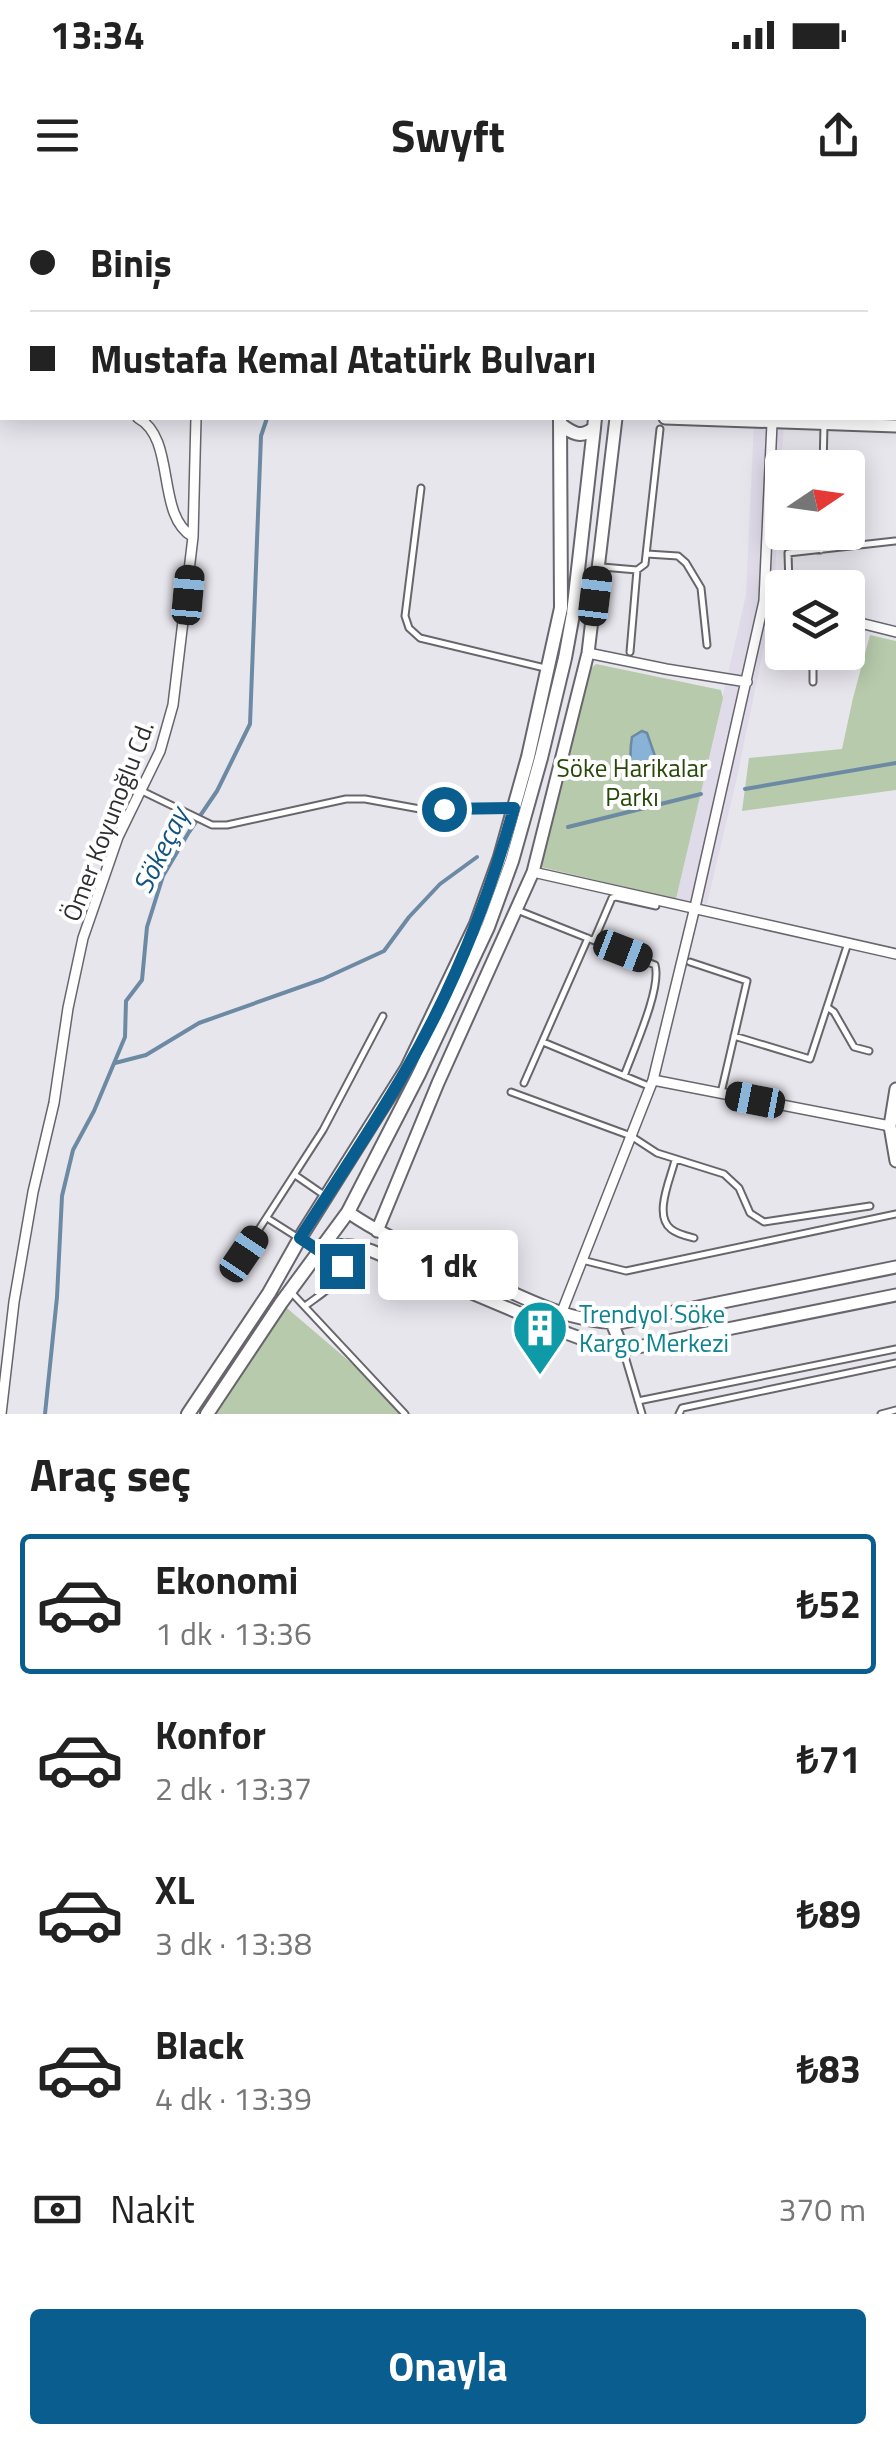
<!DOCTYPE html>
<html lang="tr">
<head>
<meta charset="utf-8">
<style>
  :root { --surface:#fff; --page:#f2f2f2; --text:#222; --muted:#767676; --line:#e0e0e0; --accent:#0a5d8f }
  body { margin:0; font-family:"Titillium Web",sans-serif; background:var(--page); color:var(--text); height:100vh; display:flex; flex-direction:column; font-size:38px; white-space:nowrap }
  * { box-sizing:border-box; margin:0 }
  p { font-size:32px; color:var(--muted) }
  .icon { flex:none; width:55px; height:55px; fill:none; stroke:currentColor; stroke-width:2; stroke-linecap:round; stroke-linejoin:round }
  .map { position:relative; height:1214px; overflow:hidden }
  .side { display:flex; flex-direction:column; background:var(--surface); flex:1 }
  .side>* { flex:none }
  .top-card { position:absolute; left:0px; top:0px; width:898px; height:220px; box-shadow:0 5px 25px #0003; display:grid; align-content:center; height:220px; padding:0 30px; background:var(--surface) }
  .needle { width:65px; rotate:77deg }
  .controls { position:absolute; left:765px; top:250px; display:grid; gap:20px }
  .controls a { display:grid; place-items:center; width:100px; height:100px; border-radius:10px; background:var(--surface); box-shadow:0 5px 25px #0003; font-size:50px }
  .end { position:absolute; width:45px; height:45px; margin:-22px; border:12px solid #0a5d8f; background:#fff; box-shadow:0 0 0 5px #fff }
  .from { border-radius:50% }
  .bubble { position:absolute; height:70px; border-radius:10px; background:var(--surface); box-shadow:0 5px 25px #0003; font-size:32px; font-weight:700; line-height:70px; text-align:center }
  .car { position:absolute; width:30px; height:60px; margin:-30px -15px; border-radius:12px; box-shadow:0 0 8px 2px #0007; background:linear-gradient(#222 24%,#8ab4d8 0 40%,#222 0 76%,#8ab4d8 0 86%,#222 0) }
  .top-card b { display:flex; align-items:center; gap:35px; height:95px; font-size:38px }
  .top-card b+b { border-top:2px solid var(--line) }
  .top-card i { width:25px; height:25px; background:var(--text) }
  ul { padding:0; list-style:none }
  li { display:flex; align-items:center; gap:30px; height:140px; margin:0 20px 15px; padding:0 10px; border:5px solid transparent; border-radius:10px }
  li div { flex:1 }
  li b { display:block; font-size:38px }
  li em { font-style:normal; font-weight:700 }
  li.selected { border-color:var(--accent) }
  li>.icon { width:90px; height:90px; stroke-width:1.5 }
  h2 { padding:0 30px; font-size:45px; line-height:120px }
  .pay { display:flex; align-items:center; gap:25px; height:110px; padding:0 30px; font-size:38px }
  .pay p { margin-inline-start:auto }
  .cta { display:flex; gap:20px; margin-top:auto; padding:20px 30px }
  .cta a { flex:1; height:115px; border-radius:10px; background:var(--accent); color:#fff; font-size:40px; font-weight:700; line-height:115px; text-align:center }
  .status { display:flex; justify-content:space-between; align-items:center; height:70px; padding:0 50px; background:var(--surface); direction:ltr }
  .status svg { height:28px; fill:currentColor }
  header { display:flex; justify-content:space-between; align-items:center; height:130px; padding:0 30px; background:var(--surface); font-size:45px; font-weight:700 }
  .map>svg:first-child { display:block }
</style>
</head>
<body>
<div class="status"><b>13:34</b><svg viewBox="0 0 49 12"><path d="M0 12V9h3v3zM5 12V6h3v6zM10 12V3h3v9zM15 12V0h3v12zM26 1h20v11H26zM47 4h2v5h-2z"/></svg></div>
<header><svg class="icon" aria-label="menu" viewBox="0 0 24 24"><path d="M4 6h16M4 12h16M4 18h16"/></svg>Swyft<svg class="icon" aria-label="share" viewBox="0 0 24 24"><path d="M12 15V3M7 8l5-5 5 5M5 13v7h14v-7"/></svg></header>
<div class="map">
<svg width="896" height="1214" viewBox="0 0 896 1214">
  <rect width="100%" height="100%" fill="#e8e6ed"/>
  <path fill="#dfdbe9" d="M754 221 784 223 773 403 737 577 707 704 676 699 746 395Z"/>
  <path fill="#b7caab" d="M870 435 896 441V590L742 611 749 558 842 549 853 498Z
    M596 464 721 490 723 498 676 699 541 667 588 471Z
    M281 1103 411 1214H207Z"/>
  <path fill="#88b2d6" stroke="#6d8aa4" stroke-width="2.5" d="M642 531 647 533 656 559 662 565 636 576C629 569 630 548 632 537Z"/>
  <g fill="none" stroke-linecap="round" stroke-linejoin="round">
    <path stroke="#6d8aa4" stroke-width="4" d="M226 0 227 2
      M745 589 896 563
      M568 627 701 594
      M115 863 146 855 199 823 323 779 384 751 409 717 440 684 477 657
      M45 1214 57 1097 62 996 73 950 94 911 125 837 126 801 142 780 147 727 163 676 189 632 217 591 250 524 261 236 267 218"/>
    <g stroke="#68666c" stroke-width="9">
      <path id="service" d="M823 268 824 225
        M421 288 405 416 409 428 420 438 545 468
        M821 350 822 332
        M647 354 678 356 686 363 701 388 707 445
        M602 367 637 370 645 364 660 229
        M789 385 788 353 895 341
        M630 452 637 370
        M813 482V452
        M142 591 212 625H227L346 599H365L420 609 511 608
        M517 710 655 765C662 788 633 851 624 876
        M594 740 612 698 616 697 656 706
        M690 762 747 781 721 893
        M827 807 834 812 854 847 869 851
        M734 836 810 859 848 743
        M543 842 651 887
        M524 883 588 738
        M511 892 631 936 657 953 724 974 739 988 750 1013 764 1022 870 1006
        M675 960C671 978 653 1015 671 1029 677 1034 686 1036 694 1038
        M295 975 324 995
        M267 1018 297 1037
        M243 1054 323 930 383 816
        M582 1060 626 1071 896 1014
        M291 1092 405 1214
        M305 1106C332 1086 342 1084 341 1048
        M624 1153 642 1214
        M638 1201 896 1149
        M679 1214 682 1208 896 1163
        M881 1214 896 1210"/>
    </g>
    <g stroke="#68666c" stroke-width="12">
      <path id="minor" d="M166 0 167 2
        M390 0 391 2
        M697 0 698 2
        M771 0 772 2
        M855 0 859 2
        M895 6 896 7
        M895 20 896 17
        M0 183H2
        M138 218C177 239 155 315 193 337
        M764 401 782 405
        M848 420 896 432
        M588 453 666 469 747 482
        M533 672 896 754
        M653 880 890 926
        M561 1114 653 880 695 707 764 401 772 223
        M1 1214 14 1102 33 992 54 903 68 808 83 738 118 637 160 551 173 505 193 337 196 218"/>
    </g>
    <g stroke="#68666c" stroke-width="15">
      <path id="tertiary" d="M609 0V2
        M665 218 896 226
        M896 889 890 926 896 961
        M348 1012C382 1036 421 1051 459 1068 511 1091 562 1122 619 1123L896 1067
        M377 1031 438 883 533 672 588 453 616 218
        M321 1052C342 1044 350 1044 372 1051L569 1134 596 1144 623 1150 896 1095
        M612 1123 623 1150"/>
    </g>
    <g stroke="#68666c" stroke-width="16">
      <path id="secondary" d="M568 0V2
        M585 0V2
        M560 224C572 233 581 239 594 228L595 218
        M188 1214 269 1093 300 1038 407 868 476 724 500 657 528 557 561 408 560 218
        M207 1214 281 1103 348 1012 419 874 488 727 512 661 541 558 565 458 573 414 594 228"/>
    </g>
    <use href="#service" stroke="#fff" stroke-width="5"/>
    <use href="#minor" stroke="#fff" stroke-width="9"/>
    <use href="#tertiary" stroke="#fff" stroke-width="11"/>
    <use href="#secondary" stroke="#fff" stroke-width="12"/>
  </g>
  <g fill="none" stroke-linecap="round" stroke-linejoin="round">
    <path stroke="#0a5d8f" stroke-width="12" d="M342 1066 341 1044 321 1052 300 1038C336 982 373 927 406 870 453 789 489 698 514 608L444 609"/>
  </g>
  <defs>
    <g id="building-pin" transform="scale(2.875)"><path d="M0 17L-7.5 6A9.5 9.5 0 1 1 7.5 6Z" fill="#0f9aa8" stroke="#fff"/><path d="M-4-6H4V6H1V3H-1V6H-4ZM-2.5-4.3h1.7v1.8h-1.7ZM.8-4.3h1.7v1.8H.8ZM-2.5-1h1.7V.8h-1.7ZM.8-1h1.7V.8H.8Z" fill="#fff"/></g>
  </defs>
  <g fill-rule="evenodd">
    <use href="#building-pin" x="540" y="1128"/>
  </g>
  <g text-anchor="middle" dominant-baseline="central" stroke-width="8" stroke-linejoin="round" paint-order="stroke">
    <g font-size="25" fill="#274907" stroke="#fff">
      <text x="632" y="568">Söke Harikalar<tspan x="632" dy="29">Parkı</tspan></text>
    </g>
    <g font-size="25" fill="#2e2d30" stroke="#fff">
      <text transform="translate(108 621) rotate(-69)">Ömer Koyunoğlu Cd.</text>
    </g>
    <g font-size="25" fill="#0d838f" stroke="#fff" text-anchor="start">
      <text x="579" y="1114">Trendyol Söke<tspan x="579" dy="29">Kargo Merkezi</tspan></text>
    </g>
    <g font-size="28" font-style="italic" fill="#105381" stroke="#fff">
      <text transform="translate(160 650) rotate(-64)">Sökeçay</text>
    </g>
  </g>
</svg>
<div class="controls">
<a><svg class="needle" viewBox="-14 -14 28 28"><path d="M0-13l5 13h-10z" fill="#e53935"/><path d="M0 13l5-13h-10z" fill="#767676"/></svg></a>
<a><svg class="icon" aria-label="layers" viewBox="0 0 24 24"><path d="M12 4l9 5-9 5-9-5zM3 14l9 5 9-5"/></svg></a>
</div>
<i class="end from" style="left:444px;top:609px"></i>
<i class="end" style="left:342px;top:1066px"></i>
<div class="bubble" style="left:378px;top:1030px;width:140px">1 dk</div>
<i class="car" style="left:188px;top:395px;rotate:5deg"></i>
<i class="car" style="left:595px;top:396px;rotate:7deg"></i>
<i class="car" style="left:623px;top:751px;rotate:111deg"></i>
<i class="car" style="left:755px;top:900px;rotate:281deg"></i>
<i class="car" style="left:244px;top:1054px;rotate:34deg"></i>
<div class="top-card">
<b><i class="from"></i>Biniş</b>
<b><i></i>Mustafa Kemal Atatürk Bulvarı</b>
</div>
</div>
<section class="side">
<h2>Araç seç</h2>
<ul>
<li class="selected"><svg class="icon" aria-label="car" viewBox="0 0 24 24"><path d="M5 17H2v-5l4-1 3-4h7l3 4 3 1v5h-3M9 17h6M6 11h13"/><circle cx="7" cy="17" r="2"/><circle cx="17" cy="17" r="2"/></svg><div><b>Ekonomi</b><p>1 dk · 13:36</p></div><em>₺52</em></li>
<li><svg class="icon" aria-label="car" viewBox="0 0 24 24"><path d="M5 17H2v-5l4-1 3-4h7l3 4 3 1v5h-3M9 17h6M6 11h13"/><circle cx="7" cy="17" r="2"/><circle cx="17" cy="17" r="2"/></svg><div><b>Konfor</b><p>2 dk · 13:37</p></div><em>₺71</em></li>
<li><svg class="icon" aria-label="car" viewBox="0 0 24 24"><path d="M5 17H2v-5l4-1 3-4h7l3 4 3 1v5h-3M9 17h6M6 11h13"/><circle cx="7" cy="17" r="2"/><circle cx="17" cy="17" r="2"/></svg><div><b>XL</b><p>3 dk · 13:38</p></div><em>₺89</em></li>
<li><svg class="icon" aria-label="car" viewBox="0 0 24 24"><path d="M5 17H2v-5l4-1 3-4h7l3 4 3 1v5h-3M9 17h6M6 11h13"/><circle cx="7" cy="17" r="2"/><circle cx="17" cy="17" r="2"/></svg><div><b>Black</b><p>4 dk · 13:39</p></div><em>₺83</em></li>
</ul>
<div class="pay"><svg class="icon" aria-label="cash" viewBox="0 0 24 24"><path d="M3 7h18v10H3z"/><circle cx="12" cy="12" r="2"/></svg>Nakit<p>370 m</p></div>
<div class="cta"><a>Onayla</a></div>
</section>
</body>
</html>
